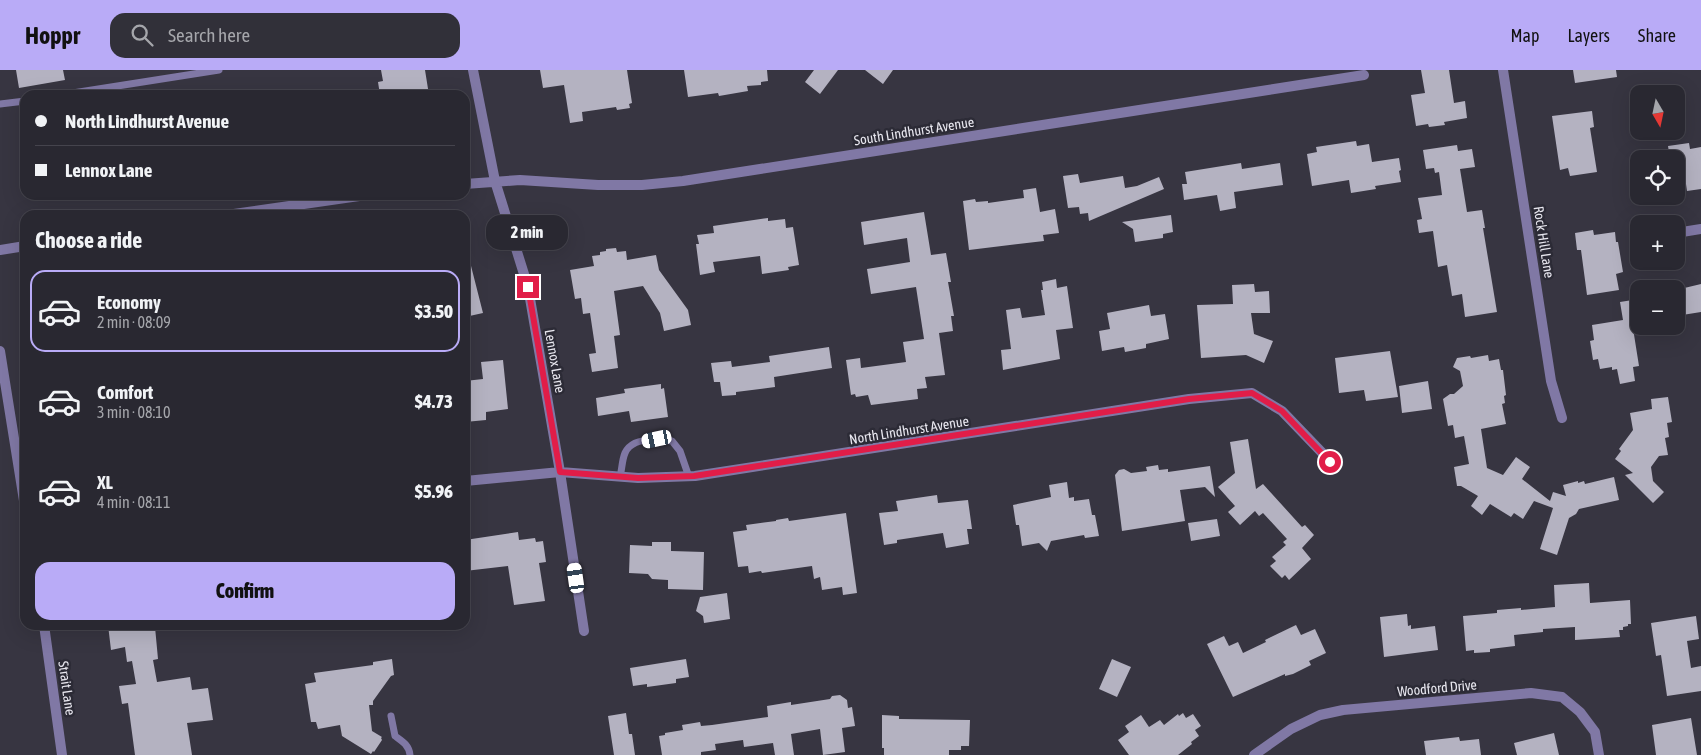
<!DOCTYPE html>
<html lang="en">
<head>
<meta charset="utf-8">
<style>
  :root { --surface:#292831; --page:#313039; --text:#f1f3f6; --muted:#a5a6ab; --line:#45444d; --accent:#b9abf7 }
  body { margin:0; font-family:"Asap Condensed",sans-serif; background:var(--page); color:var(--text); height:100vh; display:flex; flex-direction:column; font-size:19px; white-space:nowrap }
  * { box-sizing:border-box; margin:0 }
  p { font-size:16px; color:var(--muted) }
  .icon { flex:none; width:28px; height:28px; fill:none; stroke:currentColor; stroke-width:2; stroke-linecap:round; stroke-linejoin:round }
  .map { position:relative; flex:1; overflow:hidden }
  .sheet { position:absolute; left:20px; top:140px; width:450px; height:420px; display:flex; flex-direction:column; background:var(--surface); border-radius:15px; box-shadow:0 5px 20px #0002,0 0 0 1px var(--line) }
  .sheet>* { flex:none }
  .top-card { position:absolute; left:20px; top:20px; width:450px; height:110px; border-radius:15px; box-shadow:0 5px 20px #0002,0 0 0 1px var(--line); display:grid; align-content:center; height:110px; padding:0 15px; background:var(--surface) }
  .needle { width:32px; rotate:171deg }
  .buttons { position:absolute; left:1630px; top:15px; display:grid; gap:10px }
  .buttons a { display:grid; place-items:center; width:55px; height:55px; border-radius:10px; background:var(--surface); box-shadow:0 5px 20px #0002,0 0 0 1px var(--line); font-size:25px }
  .end { position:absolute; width:22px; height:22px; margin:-11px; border:6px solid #e11d48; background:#fff; box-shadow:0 0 0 2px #fff }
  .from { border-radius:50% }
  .bubble { position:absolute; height:35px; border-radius:15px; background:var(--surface); box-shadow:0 5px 20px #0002,0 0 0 1px var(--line); font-size:16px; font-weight:800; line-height:35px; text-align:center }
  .car { position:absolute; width:15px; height:30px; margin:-15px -8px; border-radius:6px; box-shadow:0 0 4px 1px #0007; background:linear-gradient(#fff 24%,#345 0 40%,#fff 0 76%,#345 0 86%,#fff 0) }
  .top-card b { display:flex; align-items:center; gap:18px; height:48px; font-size:19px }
  .top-card b+b { border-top:1px solid var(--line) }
  .top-card i { width:12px; height:12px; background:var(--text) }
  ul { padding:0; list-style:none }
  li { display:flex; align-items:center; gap:15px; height:82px; margin:0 10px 8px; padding:0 5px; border:2px solid transparent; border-radius:15px }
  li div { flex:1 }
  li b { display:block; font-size:19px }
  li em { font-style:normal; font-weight:800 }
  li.on { border-color:var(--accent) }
  li>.icon { width:45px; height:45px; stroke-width:1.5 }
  h2 { padding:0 15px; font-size:22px; line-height:60px }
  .cta { display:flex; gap:10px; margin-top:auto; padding:10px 15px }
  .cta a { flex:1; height:58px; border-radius:15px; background:var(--accent); color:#111; font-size:20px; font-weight:800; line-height:58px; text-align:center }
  header { display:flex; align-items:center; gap:30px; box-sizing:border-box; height:70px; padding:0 25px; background:var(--accent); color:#111 }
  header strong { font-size:24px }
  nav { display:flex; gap:28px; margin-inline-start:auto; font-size:18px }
  .search { width:350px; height:45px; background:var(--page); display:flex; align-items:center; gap:12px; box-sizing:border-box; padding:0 18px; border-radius:15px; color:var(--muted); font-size:19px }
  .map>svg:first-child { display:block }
</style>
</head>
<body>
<header>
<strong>Hoppr</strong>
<div class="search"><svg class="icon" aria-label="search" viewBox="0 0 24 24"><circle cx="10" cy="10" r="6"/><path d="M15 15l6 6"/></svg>Search here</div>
<nav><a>Map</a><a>Layers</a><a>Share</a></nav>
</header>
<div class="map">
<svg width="1701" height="685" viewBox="0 0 1701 685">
  <rect width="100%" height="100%" fill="#373541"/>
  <path fill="#b4b2c1" d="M16 0H63L65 10 19 18Z
    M381 0H425L429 25H380L378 12 383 11Z
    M540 0H627L632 33 629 34 630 38 617 40 616 37 582 42 583 51 570 53 564 15 543 18Z
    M684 0H767L768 11 761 12V15L747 16 748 21 719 26 718 23 688 27Z
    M814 0H838L820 24 805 12Z
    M865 0H893L883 14Z
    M1421 0H1449L1454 33 1465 31 1467 48 1444 52 1445 55 1429 57 1428 54 1416 56 1411 25 1425 23Z
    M1573 0H1616L1617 7 1575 13Z
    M1592 41 1594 57 1590 58 1597 102 1570 106 1568 98 1560 100 1552 46Z
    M1356 71 1357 76 1369 74 1372 92 1399 88 1401 100 1399 101 1401 112 1375 116 1376 119 1351 123 1349 110 1312 116 1307 84 1317 82 1316 77Z
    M1689 73 1690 79 1701 77V119L1687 121 1686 114 1676 116V89H1670L1668 76Z
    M1457 75 1458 81 1472 79 1475 97 1460 99 1467 142 1482 140 1485 158H1483L1497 242 1465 247 1462 224 1452 226 1447 195 1438 197 1433 161 1419 163 1417 150 1422 149 1418 128 1442 125 1439 102 1435 103 1434 98 1426 99 1423 80Z
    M1241 93 1242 99 1280 93 1283 115 1234 122 1236 138 1220 141 1217 125 1184 130 1182 114H1187L1185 102Z
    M1078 104 1080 113 1123 106 1125 118 1137 116 1159 107 1164 119 1089 151 1088 143 1080 144 1079 137 1068 138 1063 106Z
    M1036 118 1040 142 1055 139 1059 163 1043 165 1044 171 969 180 963 131 975 129 976 132 988 131V133L1024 128 1023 120Z
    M924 142 931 185 946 183 951 212H948L954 246H951L953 261 939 263 945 305 925 307 927 318 917 319 918 329 871 335 868 325 856 327 855 324 851 325 846 290 860 288 861 298 906 292 903 272 924 269 916 217 871 224 867 199 910 192 907 168 864 175 861 152Z
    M1171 145 1173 162 1163 164V168L1135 172 1133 159 1122 152Z
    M768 148V151L785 149 786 158 793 157 799 195 788 197 789 200 762 204 760 186 713 192 715 202 700 205 696 174H699L697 165 714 163 713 156Z
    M1593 160 1594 165 1615 162 1616 172H1618L1623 202 1616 204 1619 220 1587 225 1581 180H1577L1575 163Z
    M616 178 617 182 626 181 627 190 656 185 659 200 688 240 691 255 664 261 660 243 643 216 614 221 620 265 614 266 618 298 592 302 589 284 596 283 590 243 583 244 581 228 575 229 570 200 594 196 592 186 600 185V182L606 181V179Z
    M465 188H469L483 243 465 247Z
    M1056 209 1057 218 1067 216 1073 258 1056 260 1060 289 1003 300 1001 280 1011 279 1006 240 1020 238 1022 248 1045 245 1041 220H1043L1042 212Z
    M1254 214 1255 222 1269 221 1270 243H1251L1254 264 1273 271 1264 293 1246 285 1201 288 1197 235 1233 234 1232 215Z
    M1701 214V242L1676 246V220Z
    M1639 229V251L1632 252 1639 296 1633 297 1635 311 1620 314 1617 299 1612 300V297L1600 299 1598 289 1593 290 1590 271 1594 270 1592 255 1623 250 1620 232Z
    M1149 235 1151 246 1165 244 1169 269 1146 274V278L1125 282 1124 277 1102 281 1099 261 1110 259 1107 243Z
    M829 277 832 298 774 307 775 317 736 322V325L722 326 720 312H714L711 293 731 291 732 297 770 292 769 286Z
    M1390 281 1398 327 1366 331 1364 320 1339 323 1335 288Z
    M1488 285 1489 291 1499 289 1501 300H1503L1506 325 1504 326 1505 333 1502 334 1506 354 1481 359 1487 398 1503 405 1516 387 1530 397 1522 409 1550 431 1553 422 1566 426 1563 415 1578 411V413L1584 411 1585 414 1614 407 1619 430 1579 439 1576 444 1569 448 1557 485 1540 479 1553 438 1534 431 1523 449 1514 443 1511 447 1490 434 1482 445 1471 436 1478 426 1461 416H1457L1454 397 1469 394 1464 366 1455 368 1453 355 1448 356 1443 329 1450 324H1454L1463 316 1460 301 1453 297 1457 288 1470 286 1471 288Z
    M503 290 508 339 486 342V350L465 352V311L483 309 481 292Z
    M1428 311 1432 339 1402 343 1399 316Z
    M661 314V319L664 318 668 347 631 352 629 341 598 346 596 328 625 323 624 319Z
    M1668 327 1672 352 1667 353 1669 367 1665 368 1668 385 1659 386 1651 397 1653 411 1664 422 1653 433 1625 405 1633 403 1615 389 1621 381 1619 379 1633 360 1630 343 1652 339 1651 329Z
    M1248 369 1256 419 1263 414 1302 457 1305 455 1314 465 1302 478 1311 489 1289 510 1285 505 1282 508 1270 496 1276 491 1272 487 1286 475 1283 472 1287 469 1263 443 1259 446 1255 441 1240 455 1228 442 1235 436 1218 417 1235 403 1230 372Z
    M1158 395 1159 400 1168 399V402L1210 396 1215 427 1205 417 1180 420 1185 451 1122 461 1115 405 1119 400 1124 399 1131 403 1147 401 1146 397Z
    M1067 412 1069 428 1074 427V431L1089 429 1092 445H1095L1099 466 1085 468 1084 465 1051 471 1047 481 1039 473 1022 476 1019 455H1016L1013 435 1051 427 1049 415Z
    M937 425 938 433 968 430 972 459H967L969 474 946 478 943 463 897 470V473L884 475 879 443 898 441 896 431Z
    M846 443 857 523 843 525 842 517 822 520 820 507 814 509 812 496 762 503 761 501 749 503 748 496 738 497 733 462 747 460 746 455 776 451V450L788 448 789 451Z
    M1217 449 1220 466 1191 471 1188 453Z
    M518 462 519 470 535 468 536 472 543 471 546 492 539 493 545 531 514 535 508 496 465 501V470Z
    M652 472H671V481L704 482 703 520 668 519V510L652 509 648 504 629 503 630 475 652 476Z
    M1589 513 1590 533 1630 530 1631 554H1628V556L1623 557V560H1619L1620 567 1575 570V557L1543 559V562L1514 565 1515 576 1490 579V582L1474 583V580L1466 581 1463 546 1497 543V540L1521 538V540L1555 537 1554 515Z
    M727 523 730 549 704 553 703 546 696 541 700 527Z
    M1407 544 1408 556 1411 555V559L1435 556 1438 580 1384 587 1380 547Z
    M1696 546 1699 569 1687 571 1691 598 1701 596V621L1667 626 1661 585 1656 586 1651 553Z
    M108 555H151V557H155L158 589 153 590 157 612 190 607 192 620 208 618 213 650 187 653 192 685H135L128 633 122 634 119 616 136 614 132 591 127 592 125 577 111 580Z
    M1296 555 1301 565 1315 559 1326 583 1309 591 1311 595 1293 604 1285 606V604L1233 627 1207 574 1224 566 1229 576 1238 572 1243 583 1266 572 1265 570Z
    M392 589 394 605 391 606 373 631V635H369L372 661 382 667 381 668 382 670 374 682 373 681 371 684 342 666 340 655 318 659 316 652H311L305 614 316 612 314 603 373 595V592Z
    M686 589 689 607 676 609V613L647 617V614L633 616 630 598Z
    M1112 589 1131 597 1117 627 1099 619Z
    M840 625 847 630 848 638 852 637 855 656 842 658 845 682 823 685 820 659 791 664 794 685H775L773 673 744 677 743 670 715 674 716 680 701 682V685H662L659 666 665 665V663L683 660 682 655 700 652 701 656 712 655 768 647 767 636 791 632V635L830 629 832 626Z
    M626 643 629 664H632L635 685H614L608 646Z
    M1183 643 1186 648 1193 644 1201 656 1195 660 1199 666 1191 672 1192 674 1178 685H1129L1118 670 1129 662 1125 656 1141 645 1149 657 1160 650 1164 655 1178 644 1179 646Z
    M882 645 899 646V649L970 650 969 676H961V680H949V685H884V678H882Z
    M1691 648 1697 685H1656L1652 655Z
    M1554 663 1559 685H1517L1514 673Z
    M1459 667 1460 671 1479 669 1481 685H1426L1424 671Z"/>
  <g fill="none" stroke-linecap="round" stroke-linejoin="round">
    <path stroke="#8078a5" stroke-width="7" d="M60 25 219 0
      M0 34 25 31
      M620 407C622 399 622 390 625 383 632 367 658 369 672 371L680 381 689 407
      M391 646 395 666C402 671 409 675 410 685"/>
    <path stroke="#8078a5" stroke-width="10" d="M473 0 495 111 528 217 560 402 584 561
      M1503 0 1551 311 1562 348
      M465 114 520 110 598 115H642L683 111 1364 5
      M227 145 366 125
      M1676 163 1701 159
      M0 180 25 176
      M0 281 25 437
      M465 411 560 402 638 408 695 406 1189 329 1252 323 1282 341 1331 392
      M44 555 62 685
      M1254 685 1291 659 1320 645 1343 640 1531 623 1562 627 1580 642 1595 662 1599 685"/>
  </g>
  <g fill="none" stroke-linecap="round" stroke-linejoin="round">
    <path stroke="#e11d48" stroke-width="6" d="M528 217 560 402 638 408 694 406 1189 329 1252 323 1282 341 1330 392"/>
  </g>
  <g text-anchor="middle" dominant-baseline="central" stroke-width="5" stroke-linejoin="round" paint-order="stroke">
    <g font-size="14" fill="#e8e7ef" stroke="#2c2b36">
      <text transform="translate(914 61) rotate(-9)">South Lindhurst Avenue</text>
      <text transform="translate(1544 172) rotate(81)">Rock Hill Lane</text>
      <text transform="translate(555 291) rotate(80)">Lennox Lane</text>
      <text transform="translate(909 360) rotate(-9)">North Lindhurst Avenue</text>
      <text transform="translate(67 618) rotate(82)">Strait Lane</text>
      <text transform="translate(1437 618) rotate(-5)">Woodford Drive</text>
    </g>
  </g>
</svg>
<div class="buttons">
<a><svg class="needle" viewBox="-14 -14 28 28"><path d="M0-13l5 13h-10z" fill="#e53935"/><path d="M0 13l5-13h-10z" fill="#a5a6ab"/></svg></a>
<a><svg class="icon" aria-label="locate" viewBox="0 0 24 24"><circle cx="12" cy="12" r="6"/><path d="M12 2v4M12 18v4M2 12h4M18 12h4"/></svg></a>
<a>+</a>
<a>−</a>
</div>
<i class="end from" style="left:1330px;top:392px"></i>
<i class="end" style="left:528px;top:217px"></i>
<div class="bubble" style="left:486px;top:145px;width:82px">2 min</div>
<i class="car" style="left:657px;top:369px;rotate:258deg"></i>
<i class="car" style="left:576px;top:508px;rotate:352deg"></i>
<div class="top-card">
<b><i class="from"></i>North Lindhurst Avenue</b>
<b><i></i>Lennox Lane</b>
</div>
<section class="sheet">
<h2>Choose a ride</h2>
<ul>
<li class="on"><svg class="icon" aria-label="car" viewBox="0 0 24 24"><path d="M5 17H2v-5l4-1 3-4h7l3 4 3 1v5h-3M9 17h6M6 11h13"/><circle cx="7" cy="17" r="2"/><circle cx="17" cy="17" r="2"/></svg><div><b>Economy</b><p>2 min · 08:09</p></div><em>$3.50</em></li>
<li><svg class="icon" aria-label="car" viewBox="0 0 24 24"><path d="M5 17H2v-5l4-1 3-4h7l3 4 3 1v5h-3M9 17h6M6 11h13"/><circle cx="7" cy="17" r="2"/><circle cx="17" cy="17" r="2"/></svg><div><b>Comfort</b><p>3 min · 08:10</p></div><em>$4.73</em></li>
<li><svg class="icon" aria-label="car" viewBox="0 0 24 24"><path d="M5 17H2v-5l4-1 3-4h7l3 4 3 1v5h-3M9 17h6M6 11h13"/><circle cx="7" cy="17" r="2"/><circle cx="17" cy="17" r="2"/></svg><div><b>XL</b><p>4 min · 08:11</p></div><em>$5.96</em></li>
</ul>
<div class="cta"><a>Confirm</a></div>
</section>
</div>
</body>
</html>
